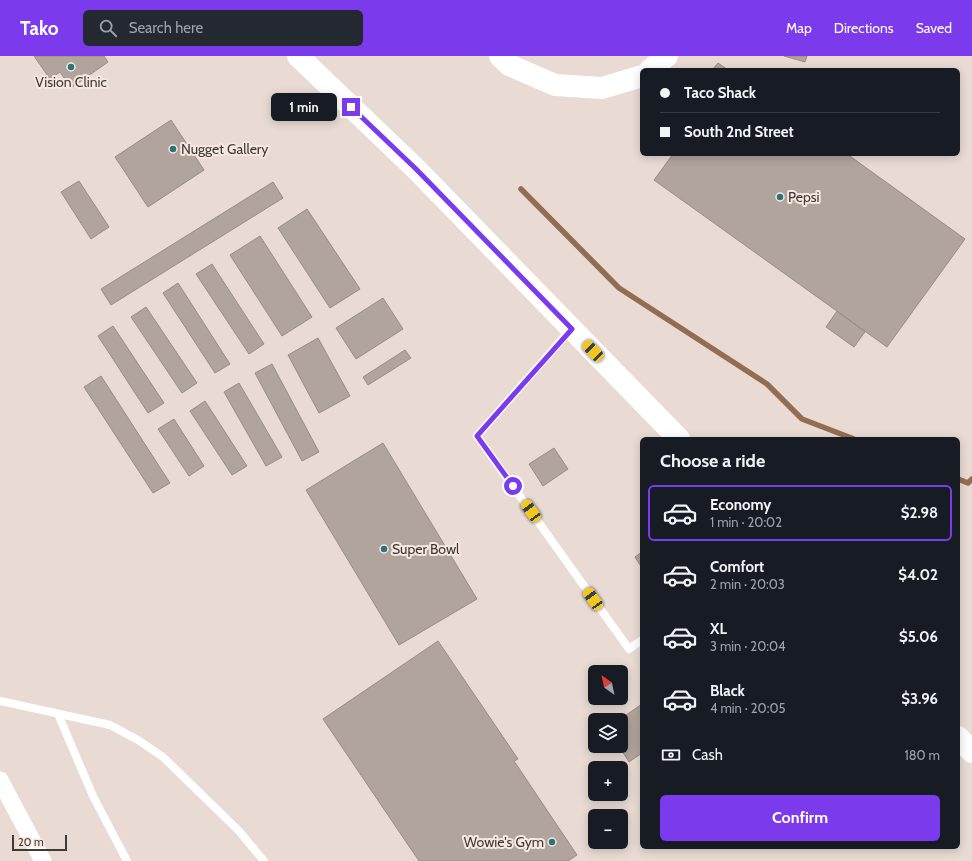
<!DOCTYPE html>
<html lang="en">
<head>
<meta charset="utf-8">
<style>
  :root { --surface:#171b24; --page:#242831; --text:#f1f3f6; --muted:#9ea1a6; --line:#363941; --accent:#7c3aed }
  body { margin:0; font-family:Cabin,sans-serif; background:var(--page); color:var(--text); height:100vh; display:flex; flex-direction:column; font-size:15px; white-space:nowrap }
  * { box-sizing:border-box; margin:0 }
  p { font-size:13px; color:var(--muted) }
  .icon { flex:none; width:22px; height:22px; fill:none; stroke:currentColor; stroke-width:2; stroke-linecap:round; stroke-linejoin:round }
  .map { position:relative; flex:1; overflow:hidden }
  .sheet { position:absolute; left:640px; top:381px; width:320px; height:412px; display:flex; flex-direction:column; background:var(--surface); border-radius:6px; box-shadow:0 2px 10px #0003 }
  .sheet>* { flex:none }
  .guide { position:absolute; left:640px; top:12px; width:320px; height:88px; border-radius:6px; box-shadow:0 2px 10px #0003; display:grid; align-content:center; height:88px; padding:0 20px; background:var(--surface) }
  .needle { width:26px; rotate:327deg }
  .fabs { position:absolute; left:588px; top:609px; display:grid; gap:8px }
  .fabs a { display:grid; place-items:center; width:40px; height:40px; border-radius:6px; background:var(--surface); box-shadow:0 2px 10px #0003; font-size:20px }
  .scale { position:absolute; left:12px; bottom:10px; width:55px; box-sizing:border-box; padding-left:4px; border:2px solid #403a37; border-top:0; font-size:11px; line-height:14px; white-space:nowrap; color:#403a37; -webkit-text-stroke:3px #f6e8e0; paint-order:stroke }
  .end { position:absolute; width:18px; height:18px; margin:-9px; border:5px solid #7c3aed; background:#fff; box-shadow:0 0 0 2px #fff }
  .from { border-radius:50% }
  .bubble { position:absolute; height:28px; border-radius:6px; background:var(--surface); box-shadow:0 2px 10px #0003; font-size:13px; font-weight:800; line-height:28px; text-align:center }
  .car { position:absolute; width:12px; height:24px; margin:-12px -6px; border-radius:5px; box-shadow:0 0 3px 1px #0007; background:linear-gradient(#f5c518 24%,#345 0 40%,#f5c518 0 76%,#345 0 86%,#f5c518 0) }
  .guide b { display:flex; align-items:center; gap:14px; height:38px; font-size:15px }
  .guide b+b { border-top:1px solid var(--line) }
  .guide i { width:10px; height:10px; background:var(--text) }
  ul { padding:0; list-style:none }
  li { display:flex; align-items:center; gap:12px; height:56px; margin:0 8px 6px; padding:0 12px; border:2px solid transparent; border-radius:6px }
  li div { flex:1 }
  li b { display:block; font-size:15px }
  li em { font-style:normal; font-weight:800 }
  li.selected { border-color:var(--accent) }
  li>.icon { width:36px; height:36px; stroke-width:1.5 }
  h2 { padding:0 20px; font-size:18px; line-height:48px }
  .pay { display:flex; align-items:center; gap:10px; height:44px; padding:0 20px; font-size:15px }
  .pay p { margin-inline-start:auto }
  .cta { display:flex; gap:8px; margin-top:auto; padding:8px 20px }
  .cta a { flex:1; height:46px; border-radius:6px; background:var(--accent); color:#fff; font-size:16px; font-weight:800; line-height:46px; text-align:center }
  header { display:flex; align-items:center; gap:24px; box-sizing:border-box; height:56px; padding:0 20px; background:var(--accent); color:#fff }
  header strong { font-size:19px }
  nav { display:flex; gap:22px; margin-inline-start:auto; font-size:14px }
  .search { width:280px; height:36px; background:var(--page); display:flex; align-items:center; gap:10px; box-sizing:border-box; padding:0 14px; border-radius:6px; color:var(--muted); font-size:15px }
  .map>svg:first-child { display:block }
</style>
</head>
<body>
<header>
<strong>Tako</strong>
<div class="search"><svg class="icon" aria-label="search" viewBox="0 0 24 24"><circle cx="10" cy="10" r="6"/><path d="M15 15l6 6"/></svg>Search here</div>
<nav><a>Map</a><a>Directions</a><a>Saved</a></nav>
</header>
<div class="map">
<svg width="972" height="805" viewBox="0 0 972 805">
  <rect width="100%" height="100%" fill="#e9dbd3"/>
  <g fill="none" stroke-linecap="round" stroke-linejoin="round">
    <path stroke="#946c52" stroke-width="5.5" d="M521 133 619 232 767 328 802 363 854 383
      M958 423 968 427 972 423"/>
  </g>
  <path fill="#b1a49c" stroke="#998c84" d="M34 0H104L108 6 71 32 60 16 50 23Z
    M784 0H807L805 6Z
    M718 7 728 14H712Z
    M171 64 204 114 148 151 115 101Z
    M673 98H847L965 183 887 291 654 124Z
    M79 125 109 171 91 183 61 136Z
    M273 126 283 142 111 249 101 233Z
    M307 153 360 233 330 252 278 172Z
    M260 180 312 261 282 280 230 199Z
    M212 208 264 288 249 298 196 218Z
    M178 227 230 308 215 317 163 237Z
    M383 242 403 273 356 303 336 272Z
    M146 251 197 327 182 337 131 261Z
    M837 255 865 276 854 291 826 271Z
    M113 270 164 347 148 357 98 280Z
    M318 282 350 340 319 357 288 299Z
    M405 294 411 302 368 329 363 321Z
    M272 308 319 396 302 405 255 317Z
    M101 320 170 427 153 437 84 331Z
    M239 327 282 401 266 410 224 336Z
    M205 345 247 410 232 419 190 355Z
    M174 363 204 410 189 420 158 373Z
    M383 387 477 543 399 589 306 434Z
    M554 392 568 413 543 430 529 408Z
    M642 496V512L635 501Z
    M438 585 518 703 514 705 577 799 568 805H419L323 663Z
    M642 648V697L629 706 619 690H621V664H619Z"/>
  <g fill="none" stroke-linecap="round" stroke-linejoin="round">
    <path stroke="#fff" stroke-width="8" d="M571 273 477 380 629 593 642 584
      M0 645 110 669 138 684 163 701 239 775 264 805
      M58 658 93 740 127 805"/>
    <path stroke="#fff" stroke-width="17" d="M0 724 43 805"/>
    <path stroke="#fff" stroke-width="22" d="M500 0 509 9 555 29 602 32 642 20
      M650 14 667 0"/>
    <path stroke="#fff" stroke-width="22" d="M298 0 416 113 679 383
      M958 681 972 696"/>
  </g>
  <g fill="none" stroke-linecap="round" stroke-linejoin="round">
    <path stroke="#7c3aed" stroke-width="5" d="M351 51 416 113 572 273 477 380 513 430"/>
  </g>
  <g fill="#2b747c" stroke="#f6e8e0" stroke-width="1.5">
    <circle cx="71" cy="11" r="4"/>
    <circle cx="173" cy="93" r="4"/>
    <circle cx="780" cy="141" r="4"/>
    <circle cx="384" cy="493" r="4"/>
    <circle cx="552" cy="786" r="4"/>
  </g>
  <g text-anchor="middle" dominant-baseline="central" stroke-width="4" stroke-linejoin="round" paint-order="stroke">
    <g font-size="14" fill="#403a37" stroke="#f6e8e0" text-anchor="start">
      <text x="71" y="26" text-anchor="middle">Vision Clinic</text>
      <text x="181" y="93">Nugget Gallery</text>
      <text x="788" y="141">Pepsi</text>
      <text x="392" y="493">Super Bowl</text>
      <text x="544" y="786" text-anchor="end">Wowie's Gym</text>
    </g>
  </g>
</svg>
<div class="fabs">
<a><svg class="needle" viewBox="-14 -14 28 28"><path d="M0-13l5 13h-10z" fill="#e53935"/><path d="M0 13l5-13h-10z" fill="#9ea1a6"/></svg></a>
<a><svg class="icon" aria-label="layers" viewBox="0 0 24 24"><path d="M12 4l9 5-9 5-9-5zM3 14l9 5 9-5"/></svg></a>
<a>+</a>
<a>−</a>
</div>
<div class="scale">20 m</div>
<i class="end from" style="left:513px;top:430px"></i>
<i class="end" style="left:351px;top:51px"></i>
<div class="bubble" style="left:271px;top:37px;width:66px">1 min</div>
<i class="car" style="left:593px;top:295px;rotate:316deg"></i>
<i class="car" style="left:531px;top:455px;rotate:324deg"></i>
<i class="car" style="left:593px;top:543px;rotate:325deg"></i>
<div class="guide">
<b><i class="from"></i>Taco Shack</b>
<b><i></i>South 2nd Street</b>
</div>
<section class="sheet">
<h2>Choose a ride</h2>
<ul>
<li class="selected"><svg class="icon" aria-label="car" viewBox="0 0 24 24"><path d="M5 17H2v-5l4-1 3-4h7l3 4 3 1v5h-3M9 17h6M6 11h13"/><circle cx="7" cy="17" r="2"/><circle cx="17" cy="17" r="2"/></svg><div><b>Economy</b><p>1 min · 20:02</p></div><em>$2.98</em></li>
<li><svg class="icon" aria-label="car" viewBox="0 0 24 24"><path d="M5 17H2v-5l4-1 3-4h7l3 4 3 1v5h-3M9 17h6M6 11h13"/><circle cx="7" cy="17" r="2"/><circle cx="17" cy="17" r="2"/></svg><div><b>Comfort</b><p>2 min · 20:03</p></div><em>$4.02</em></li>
<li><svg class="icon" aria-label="car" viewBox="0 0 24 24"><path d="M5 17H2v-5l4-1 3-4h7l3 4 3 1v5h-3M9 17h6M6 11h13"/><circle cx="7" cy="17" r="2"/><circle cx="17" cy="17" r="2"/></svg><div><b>XL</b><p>3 min · 20:04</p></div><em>$5.06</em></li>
<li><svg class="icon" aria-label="car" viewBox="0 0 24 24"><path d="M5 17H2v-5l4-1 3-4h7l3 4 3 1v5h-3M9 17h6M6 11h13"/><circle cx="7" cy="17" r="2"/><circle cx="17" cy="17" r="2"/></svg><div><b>Black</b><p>4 min · 20:05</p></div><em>$3.96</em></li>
</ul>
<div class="pay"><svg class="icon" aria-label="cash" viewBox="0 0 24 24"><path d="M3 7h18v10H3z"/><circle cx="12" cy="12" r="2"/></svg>Cash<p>180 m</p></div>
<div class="cta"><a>Confirm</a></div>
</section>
</div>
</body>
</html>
